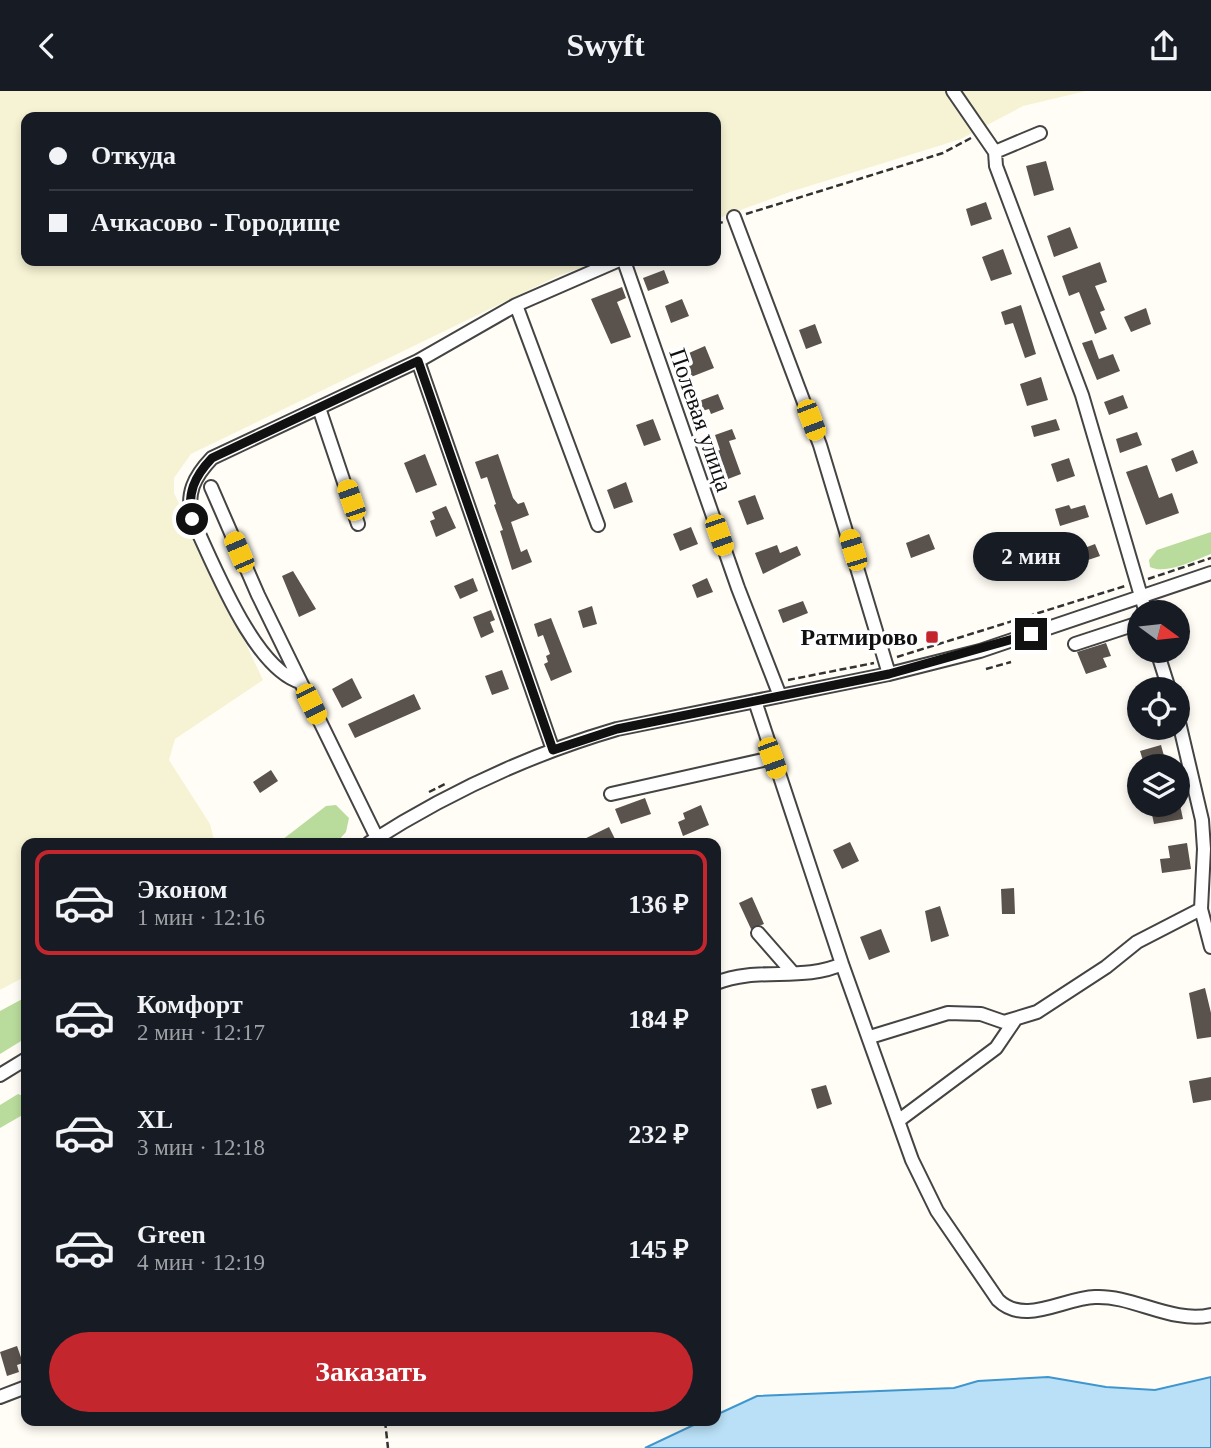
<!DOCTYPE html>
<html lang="ru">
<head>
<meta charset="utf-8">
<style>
  :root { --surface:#171b24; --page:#20242c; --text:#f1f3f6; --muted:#9ea1a6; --line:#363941; --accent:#c4262e }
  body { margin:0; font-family:Georgia,serif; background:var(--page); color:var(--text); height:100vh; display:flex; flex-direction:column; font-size:26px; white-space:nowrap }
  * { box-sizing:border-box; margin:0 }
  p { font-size:23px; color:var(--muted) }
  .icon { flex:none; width:38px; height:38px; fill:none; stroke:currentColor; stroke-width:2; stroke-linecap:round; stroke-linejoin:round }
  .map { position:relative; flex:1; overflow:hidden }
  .panel { position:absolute; left:21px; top:747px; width:700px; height:588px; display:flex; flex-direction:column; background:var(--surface); border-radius:14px; box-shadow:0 4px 10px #0003 }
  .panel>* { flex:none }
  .banner { position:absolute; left:21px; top:21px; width:700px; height:154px; border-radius:14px; box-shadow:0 4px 10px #0003; display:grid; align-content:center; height:154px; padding:0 28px; background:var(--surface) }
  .needle { width:46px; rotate:105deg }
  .buttons { position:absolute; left:1127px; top:509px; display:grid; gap:14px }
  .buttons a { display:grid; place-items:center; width:63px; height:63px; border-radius:50%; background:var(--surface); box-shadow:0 4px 10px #0003; font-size:35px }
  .end { position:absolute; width:32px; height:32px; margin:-16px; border:9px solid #111; background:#fff; box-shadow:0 0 0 4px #fff }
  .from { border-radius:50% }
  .bubble { position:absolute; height:49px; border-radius:24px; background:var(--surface); box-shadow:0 4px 10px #0003; font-size:23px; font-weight:700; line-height:49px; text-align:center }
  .car { position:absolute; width:21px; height:42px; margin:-21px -10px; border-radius:9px; box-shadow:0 0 5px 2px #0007; background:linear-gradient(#f5c518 24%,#345 0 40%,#f5c518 0 76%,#345 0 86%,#f5c518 0) }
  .banner b { display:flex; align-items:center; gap:24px; height:66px; font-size:26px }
  .banner b+b { border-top:2px solid var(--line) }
  .banner i { width:18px; height:18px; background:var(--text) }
  ul { padding:12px 0 0; list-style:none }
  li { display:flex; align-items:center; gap:21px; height:105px; margin:0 14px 10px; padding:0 14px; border:4px solid transparent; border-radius:14px }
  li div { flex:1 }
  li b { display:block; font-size:26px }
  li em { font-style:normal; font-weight:700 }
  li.on { border-color:var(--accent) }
  li>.icon { width:63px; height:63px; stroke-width:1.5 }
  .cta { display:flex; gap:14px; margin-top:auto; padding:14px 28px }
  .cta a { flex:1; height:80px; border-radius:42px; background:var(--accent); color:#fff; font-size:28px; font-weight:700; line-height:80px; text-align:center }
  header { display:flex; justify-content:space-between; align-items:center; height:91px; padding:0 28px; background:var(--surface); font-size:32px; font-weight:700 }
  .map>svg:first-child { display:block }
</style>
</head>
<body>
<header><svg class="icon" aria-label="back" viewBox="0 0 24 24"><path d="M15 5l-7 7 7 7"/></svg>Swyft<svg class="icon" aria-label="share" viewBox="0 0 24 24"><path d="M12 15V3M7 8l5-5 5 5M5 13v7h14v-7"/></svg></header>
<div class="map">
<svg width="1211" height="1357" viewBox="0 0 1211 1357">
  <rect width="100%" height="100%" fill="#fffdf5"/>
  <path fill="#f6f3d4" d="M0 0H1086L1023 15 961 48 790 101 716 128V26H26V170H601L560 184 191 363 174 387V402L263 589 175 648 169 669 210 733 215 752H26V885L0 899Z"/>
  <path fill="#b9dc9c" d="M1211 441V463C1194 469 1167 484 1150 476L1149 469 1157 459Z
    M336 714 349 727 346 741 337 751 278 752 326 715Z
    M26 906V947L0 963V920Z
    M18 1003 26 1006V1022L0 1037V1014Z"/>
  <path fill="#b9e0f7" stroke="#3f96cf" stroke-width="2" d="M1048 1286 1106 1296 1155 1299 1211 1286V1357H645L702 1330H716V1324L757 1305 954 1297 978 1290Z"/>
  <path fill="#5a524d" d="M1046 70 1054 99 1034 105 1026 75Z
    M986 111 992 128 971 135 966 118Z
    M1070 136 1078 157 1054 166 1047 145Z
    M1003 158 1012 183 991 190 982 166Z
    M1100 171 1107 191 1095 195 1105 219 1100 221 1107 238 1095 243 1079 201 1069 205 1062 185Z
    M664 179 669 192 648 200 643 187Z
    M622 196 626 207 617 211 631 246 611 253 591 208Z
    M682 208 689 225 671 232 665 215Z
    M1021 214 1036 263 1025 267 1013 232 1005 234 1001 221Z
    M1146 217 1151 233 1131 241 1124 226Z
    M815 233 822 252 806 258 799 239Z
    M1092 249 1099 268 1113 263 1120 280 1097 289 1082 252Z
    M705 255 714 277 691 286 682 265Z
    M1041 286 1048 309 1027 315 1020 293Z
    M718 303 724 318 711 323 709 318 702 320 699 310Z
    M1123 304 1128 317 1109 324 1104 311Z
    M653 328 661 349 644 355 636 334Z
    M1056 328 1060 339 1034 346 1031 335Z
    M732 338 736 348 729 350 741 383 728 388 725 382 720 383 712 362 720 359 715 344Z
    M1137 341 1142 354 1120 362 1116 348Z
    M1193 359 1198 372 1176 381 1171 368Z
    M425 363 437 394 416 402 404 372Z
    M498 363 513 407 518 413 524 411 529 424 511 431 521 461 527 458 532 471 512 479 500 440 503 439 494 414 496 413 487 386 481 388 475 371Z
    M1069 367 1075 385 1057 391 1051 373Z
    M1147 374 1159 407 1172 402 1179 422 1146 434 1126 381Z
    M626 391 633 411 614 418 607 399Z
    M755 404 764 428 747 434 738 410Z
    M1069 414 1071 418 1085 414 1089 426 1060 435 1055 418Z
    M446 415 456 437 436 446 430 430 435 428 432 421Z
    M691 436 698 453 680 460 673 443Z
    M929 443 935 458 911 467 906 452Z
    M1095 453 1100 465 1073 474 1069 463Z
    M777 454 780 462 797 455 801 464 763 483 755 462Z
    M293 480 316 518 299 526 282 485Z
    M473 487 478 500 460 508 454 495Z
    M707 487 713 501 697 507 692 494Z
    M803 510 808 522 783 532 778 519Z
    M592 515 597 533 583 537 578 520Z
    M491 519 495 529 490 531 494 541 481 547 473 526Z
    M551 527 572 581 551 590 544 573 548 571 546 565 550 563 543 544 538 546 534 533Z
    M1106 552 1111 565 1103 567 1107 576 1086 583 1077 561Z
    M502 579 509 598 492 604 485 585Z
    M352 587 362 607 342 617 332 598Z
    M414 603 421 618 355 647 348 633Z
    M1161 654 1166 672 1145 676 1140 660Z
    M271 679 278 690 260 702 253 691Z
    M645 707 651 723 621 733 615 718Z
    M701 714 709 734 683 745 678 731 685 728 683 722Z
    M1150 714H1180L1183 728 1154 733Z
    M609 736 617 752H576Z
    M850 751 859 770 842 778 833 759Z
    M1187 752 1191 778 1162 782 1160 768 1170 767 1168 755Z
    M1014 797 1015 823H1002L1001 798Z
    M752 806 764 833 751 838 739 812Z
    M940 815 949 845 931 851 925 820Z
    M881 838 890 861 869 869 860 846Z
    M1205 897 1211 922V946L1197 948 1189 902Z
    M1211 986V1009L1193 1012 1189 990Z
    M826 994 832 1013 817 1018 811 998Z
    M17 1255 23 1272 17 1274 19 1281 7 1285 0 1261Z"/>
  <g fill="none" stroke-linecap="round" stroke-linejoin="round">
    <g stroke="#444" stroke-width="16">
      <path id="minor" d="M953 0 995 61 996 75 1082 304 1146 522
        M995 61 1040 42
        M734 126 820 354 889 583
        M624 170 738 497 780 605
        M516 214 598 434
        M418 270 553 659
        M319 317 358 433
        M211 396 258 504 377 747
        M1075 553 1139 532
        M1157 560 1169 598
        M300 591C253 577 213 471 192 428 186 402 194 386 212 367L418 270 516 214 617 170
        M755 610 842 873 912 1069 937 1120 998 1209C1025 1235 1063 1207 1095 1206 1133 1204 1172 1233 1211 1224
        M1178 627 1202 729 1204 758 1201 818 1211 856
        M611 703 772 667
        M369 752C447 702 528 664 617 638L889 583 980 560 1211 482
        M758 842 793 882
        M716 892C757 875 803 891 842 873
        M870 946 948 922 981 923 1004 931 1037 921 1106 876 1137 851 1201 818
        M0 984 26 968
        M898 1030 996 957 1015 929
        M0 1306 26 1296"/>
    </g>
    <path stroke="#333" stroke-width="2.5" stroke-dasharray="7 3.5" stroke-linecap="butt" d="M746 123 943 62 971 47
      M716 133 723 131
      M1148 488 1211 467
      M897 566 1125 495
      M986 578 1011 571
      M788 589 874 572
      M429 701 445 693
      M350 752 359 747
      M385 1330 388 1357"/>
    <use href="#minor" stroke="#fff" stroke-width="12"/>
  </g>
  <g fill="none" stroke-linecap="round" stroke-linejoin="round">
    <path stroke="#111" stroke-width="9" d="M192 428C187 402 194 386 212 367L418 270 553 659 617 638 889 583 1031 543"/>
  </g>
  <rect fill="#c4262e" stroke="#fff" stroke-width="2.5" x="925" y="539" width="14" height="14" rx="3.5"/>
  <g text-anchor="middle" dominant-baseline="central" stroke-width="7" stroke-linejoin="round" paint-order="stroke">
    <g font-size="24" fill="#111" stroke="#fff">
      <text transform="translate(701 329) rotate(71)">Полевая улица</text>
    </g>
    <g font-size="24" font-weight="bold" fill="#111" stroke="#fff" text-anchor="end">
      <text x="918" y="546">Ратмирово</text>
    </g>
  </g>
</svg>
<div class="buttons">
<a><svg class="needle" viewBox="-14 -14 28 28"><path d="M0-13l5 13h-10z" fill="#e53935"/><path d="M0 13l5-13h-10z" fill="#9ea1a6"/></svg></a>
<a><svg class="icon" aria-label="locate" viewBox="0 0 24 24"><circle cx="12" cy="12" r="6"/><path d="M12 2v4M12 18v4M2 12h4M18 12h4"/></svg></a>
<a><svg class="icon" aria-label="layers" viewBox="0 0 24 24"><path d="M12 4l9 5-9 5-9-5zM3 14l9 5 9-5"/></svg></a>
</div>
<i class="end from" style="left:192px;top:428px"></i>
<i class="end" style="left:1031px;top:543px"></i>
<div class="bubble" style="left:973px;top:441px;width:116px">2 мин</div>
<i class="car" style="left:811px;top:329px;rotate:159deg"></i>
<i class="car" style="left:351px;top:409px;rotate:341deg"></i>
<i class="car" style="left:719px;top:444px;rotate:161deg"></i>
<i class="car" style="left:853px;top:459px;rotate:343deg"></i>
<i class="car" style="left:239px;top:461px;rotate:337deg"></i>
<i class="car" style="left:311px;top:613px;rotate:154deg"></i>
<i class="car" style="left:772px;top:667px;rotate:160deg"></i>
<div class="banner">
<b><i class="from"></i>Откуда</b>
<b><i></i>Ачкасово - Городище</b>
</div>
<section class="panel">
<ul>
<li class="on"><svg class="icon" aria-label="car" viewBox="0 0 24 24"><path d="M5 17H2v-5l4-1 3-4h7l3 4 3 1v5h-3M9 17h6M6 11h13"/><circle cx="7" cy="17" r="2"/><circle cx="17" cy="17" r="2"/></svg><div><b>Эконом</b><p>1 мин · 12:16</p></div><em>136 ₽</em></li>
<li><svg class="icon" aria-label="car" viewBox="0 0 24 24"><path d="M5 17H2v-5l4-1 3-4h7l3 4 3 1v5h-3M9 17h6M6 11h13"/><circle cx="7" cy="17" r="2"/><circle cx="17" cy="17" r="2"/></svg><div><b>Комфорт</b><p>2 мин · 12:17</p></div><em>184 ₽</em></li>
<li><svg class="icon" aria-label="car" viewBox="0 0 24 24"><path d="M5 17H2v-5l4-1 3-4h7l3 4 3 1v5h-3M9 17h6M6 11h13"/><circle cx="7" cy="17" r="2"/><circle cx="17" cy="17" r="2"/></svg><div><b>XL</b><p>3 мин · 12:18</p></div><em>232 ₽</em></li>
<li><svg class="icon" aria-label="car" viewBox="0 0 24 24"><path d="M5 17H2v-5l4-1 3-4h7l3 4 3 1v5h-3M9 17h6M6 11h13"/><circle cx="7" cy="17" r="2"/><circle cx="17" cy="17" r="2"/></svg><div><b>Green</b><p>4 мин · 12:19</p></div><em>145 ₽</em></li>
</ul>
<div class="cta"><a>Заказать</a></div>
</section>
</div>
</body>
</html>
